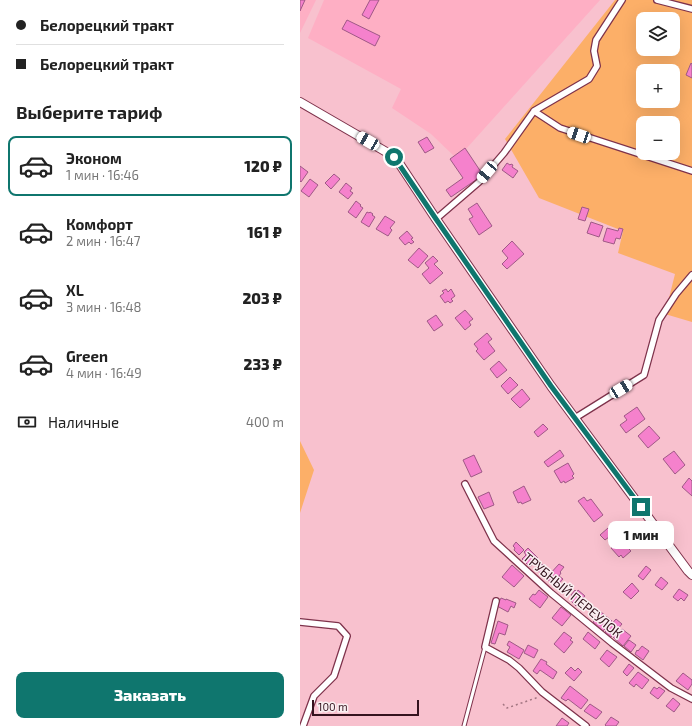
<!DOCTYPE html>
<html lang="ru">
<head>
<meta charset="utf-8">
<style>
  :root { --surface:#fff; --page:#f2f2f2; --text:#222; --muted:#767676; --line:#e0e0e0; --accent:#0f766e }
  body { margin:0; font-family:"Exo 2",sans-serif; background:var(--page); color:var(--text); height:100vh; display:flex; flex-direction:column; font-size:15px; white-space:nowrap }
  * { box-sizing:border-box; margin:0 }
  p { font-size:13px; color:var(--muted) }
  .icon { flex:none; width:22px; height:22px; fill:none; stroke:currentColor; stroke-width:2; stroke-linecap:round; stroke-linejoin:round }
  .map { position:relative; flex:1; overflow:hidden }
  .details { display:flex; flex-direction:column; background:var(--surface); width:300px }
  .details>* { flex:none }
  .banner { display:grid; align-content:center; height:88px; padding:0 16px; background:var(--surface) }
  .controls { position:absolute; left:336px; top:12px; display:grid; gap:8px }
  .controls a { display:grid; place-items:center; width:44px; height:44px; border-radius:8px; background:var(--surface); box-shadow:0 4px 16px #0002; font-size:20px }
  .scale { position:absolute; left:12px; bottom:10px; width:107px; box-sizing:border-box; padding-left:4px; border:2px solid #35131e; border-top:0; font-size:11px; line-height:14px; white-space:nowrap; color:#35131e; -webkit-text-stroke:3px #faf0f2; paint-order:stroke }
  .end { position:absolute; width:18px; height:18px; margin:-9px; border:5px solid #0f766e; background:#fff; box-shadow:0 0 0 2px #fff }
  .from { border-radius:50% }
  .bubble { position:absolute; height:28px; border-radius:8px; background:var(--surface); box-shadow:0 4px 16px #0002; font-size:13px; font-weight:800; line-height:28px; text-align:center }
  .car { position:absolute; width:12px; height:24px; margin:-12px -6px; border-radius:5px; box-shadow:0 0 3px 1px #0007; background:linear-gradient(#fff 24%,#345 0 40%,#fff 0 76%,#345 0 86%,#fff 0) }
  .banner b { display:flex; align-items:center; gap:14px; height:38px; font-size:15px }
  .banner b+b { border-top:1px solid var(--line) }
  .banner i { width:10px; height:10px; background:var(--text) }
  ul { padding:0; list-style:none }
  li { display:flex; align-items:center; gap:12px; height:60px; margin:0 8px 6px; padding:0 8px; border:2px solid transparent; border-radius:8px }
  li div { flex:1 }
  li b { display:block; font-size:15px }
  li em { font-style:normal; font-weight:800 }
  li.selected { border-color:var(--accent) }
  li>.icon { width:36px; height:36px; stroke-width:1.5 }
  h2 { padding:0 16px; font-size:18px; line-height:48px }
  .pay { display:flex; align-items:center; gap:10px; height:44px; padding:0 16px; font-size:15px }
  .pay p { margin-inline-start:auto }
  .primary-button { display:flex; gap:8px; margin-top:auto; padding:8px 16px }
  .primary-button a { flex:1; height:46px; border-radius:8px; background:var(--accent); color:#fff; font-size:16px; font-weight:800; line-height:46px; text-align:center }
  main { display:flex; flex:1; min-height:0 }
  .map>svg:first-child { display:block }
</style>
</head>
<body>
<main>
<section class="details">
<div class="banner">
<b><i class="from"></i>Белорецкий тракт</b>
<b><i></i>Белорецкий тракт</b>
</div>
<h2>Выберите тариф</h2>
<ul>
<li class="selected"><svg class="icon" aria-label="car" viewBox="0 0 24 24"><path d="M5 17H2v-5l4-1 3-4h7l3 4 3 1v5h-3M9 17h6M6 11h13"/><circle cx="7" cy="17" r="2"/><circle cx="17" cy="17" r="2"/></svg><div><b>Эконом</b><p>1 мин · 16:46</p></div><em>120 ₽</em></li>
<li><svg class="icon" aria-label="car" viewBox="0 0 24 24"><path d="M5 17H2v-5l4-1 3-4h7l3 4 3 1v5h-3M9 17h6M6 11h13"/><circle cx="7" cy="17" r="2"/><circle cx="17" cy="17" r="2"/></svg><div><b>Комфорт</b><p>2 мин · 16:47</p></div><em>161 ₽</em></li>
<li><svg class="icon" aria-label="car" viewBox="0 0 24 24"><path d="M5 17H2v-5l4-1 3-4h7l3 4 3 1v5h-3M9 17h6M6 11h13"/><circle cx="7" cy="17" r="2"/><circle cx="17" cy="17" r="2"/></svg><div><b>XL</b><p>3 мин · 16:48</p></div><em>203 ₽</em></li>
<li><svg class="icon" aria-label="car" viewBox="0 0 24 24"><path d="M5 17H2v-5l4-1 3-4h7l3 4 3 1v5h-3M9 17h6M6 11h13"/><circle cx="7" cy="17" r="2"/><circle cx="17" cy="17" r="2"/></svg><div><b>Green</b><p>4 мин · 16:49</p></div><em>233 ₽</em></li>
</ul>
<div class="pay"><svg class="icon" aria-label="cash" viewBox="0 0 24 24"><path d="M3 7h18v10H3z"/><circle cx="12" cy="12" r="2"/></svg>Наличные<p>400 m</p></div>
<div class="primary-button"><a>Заказать</a></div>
</section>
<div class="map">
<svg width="392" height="726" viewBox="0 0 392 726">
  <rect width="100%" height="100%" fill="#f8c1ce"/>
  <path fill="#feafc4" d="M0 0H16L0 33Z
    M24 0H300L166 149 154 156 131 134 92 108 101 89 8 38Z"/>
  <path fill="#fcaf68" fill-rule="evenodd" d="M315 0H392V322L365 314 375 274 318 253 323 231 239 198 205 139ZM343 19H373V49H343ZM343 71H373V101H343ZM343 123H373V153H343Z
    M0 441 14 470 0 513Z"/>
  <path fill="#f581cc" stroke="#9f5986" d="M0 0H5L0 11Z
    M70 0H79L69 19 62 15Z
    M47 20 80 36 75 46 42 29Z
    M391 63 392 64V78L386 75Z
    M127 137 134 148 125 153 118 142Z
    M165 148 183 175 151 197 146 190 163 178 150 159Z
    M207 163 210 165 211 164 213 165 212 167 218 171 213 178 202 170Z
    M0 166 8 172 1 182 0 181Z
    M34 174 40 179 31 189 25 183Z
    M10 179 18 185 9 197 1 191Z
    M46 183 52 188 50 191 53 193 48 199 39 192Z
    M56 201 61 205 60 206 63 208 56 218 48 212Z
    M177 203 192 226 179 235 169 219 173 217 168 209Z
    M282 207 289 209 285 221 278 219Z
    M67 212 69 213 70 212 73 214 72 215 75 217 69 227 61 222Z
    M85 216 95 222 90 228 92 230 88 236 76 229Z
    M291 222 303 226 299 237 287 233Z
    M307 228 318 231 319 228 323 229 320 239 316 238 314 244 303 241Z
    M107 231 113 238 111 239 114 242 111 244 109 242 105 245 99 238Z
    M212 241 224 254 207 269 202 264 208 258 202 251Z
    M119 248 128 256 118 268 108 260Z
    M133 256 138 261 134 264 143 273 130 284 122 274 129 268 125 263Z
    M146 289 148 292 151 289 155 296 151 299 153 301 150 303 148 301 145 303 140 296 144 293 142 291Z
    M165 310 173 319 169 322 171 325 165 330 155 318Z
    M136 315 143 325 134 331 127 321Z
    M187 333 192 339 188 342 195 351 184 360 176 351 178 349 174 344Z
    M199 361 207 370 197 378 190 369Z
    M210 377 218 385 208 394 201 386Z
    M222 389 230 399 220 408 211 399Z
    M337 407 345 419 326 433 320 425 327 420 324 416Z
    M243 424 248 429 238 437 234 432Z
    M349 426 360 438 348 448 338 436Z
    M260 450 264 456 248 467 244 462Z
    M374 451 385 465 375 474 363 459Z
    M174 455 182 472 171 477 163 460Z
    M268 463 274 474 272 476 274 478 265 483 264 481 261 483 254 471Z
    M389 478 392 481V496L382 487Z
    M224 486 231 500 222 504 221 502 218 503 213 492Z
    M189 492 194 505 184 509 178 497Z
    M284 497 287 501 291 499 303 515 294 522 278 501Z
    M308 528 313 534 305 540 300 535Z
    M319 536 330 547 329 549 331 551 323 558 321 555 319 557 311 548 317 543 314 540Z
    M216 542 224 550 219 555 214 550 215 548 213 546Z
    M228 548 238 558 230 567 222 559 226 555 224 552Z
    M242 564 249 571 244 577 237 570Z
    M259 564 264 567 260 572 261 573 259 576 263 579 256 587 248 580 250 577 249 575Z
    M212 565 224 576 214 587 202 577Z
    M346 566 351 570 343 580 338 576Z
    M361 577 368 583 362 590 355 585Z
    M332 583 339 591 331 599 323 592Z
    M379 589 388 595 384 601 381 598 378 601 373 597Z
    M239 590 248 597 240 608 229 599 233 594 235 595Z
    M275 590 277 592 278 590 285 596 276 606 270 600 273 597 271 595Z
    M201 598 206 600V599L216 603 214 608 211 606 208 612 197 606Z
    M261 607 271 615 262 626 252 618Z
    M301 612 312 621 303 631 293 622Z
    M316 619 322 624 311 637 305 632Z
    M198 621 208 625 205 635 199 633 195 644 191 643Z
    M322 629 331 636 323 646 313 637 316 632 318 634Z
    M264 632 272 638 270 640 273 642 264 653 254 644Z
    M288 632 300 642 295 649 283 639Z
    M329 640 336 645 331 652 324 646Z
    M209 641 224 650 219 659 207 652 210 647 207 645Z
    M228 645 238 650 234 658 224 653Z
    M342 646 349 651 343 660 335 654 337 650 338 651Z
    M307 650 317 657 309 667 300 659Z
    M241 659 247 662 246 664 257 672 253 679 240 670 237 674 233 671Z
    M329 664 334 668 327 676 323 672Z
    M271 667 275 671 278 668 282 672 274 681 265 673Z
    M338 672 349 680 342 689 336 684 334 687 329 683Z
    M383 673 392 680V684L388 690 376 681Z
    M270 686 288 700 281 709 268 699 266 701 261 698Z
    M354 687 357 689 359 687 365 691 358 699 350 693Z
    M373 698 380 704 374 712 366 706Z
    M290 704 302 712 296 719 284 711Z
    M311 717 319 722 316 726H306L305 725Z
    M262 718 269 723 267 726H256Z"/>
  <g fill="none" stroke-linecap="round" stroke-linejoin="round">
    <g stroke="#7e324b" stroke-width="5">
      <path id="lane" d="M164 726 185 647"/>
    </g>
    <g stroke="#7e324b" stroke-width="8">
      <path id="street" d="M357 0 392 9
        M234 111 289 79 297 66 294 51 296 40 322 0
        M136 219 179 182 204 153 234 111 260 128 392 171
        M275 418 344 375 359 320 376 294 392 275
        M165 484 194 541 251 593 312 643 371 688 392 699
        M196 601 185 647 209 660 219 668 242 692 286 726
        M0 622 38 626 47 636 34 676 14 696 3 726"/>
    </g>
    <g stroke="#7e324b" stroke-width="10">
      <path id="secondary" d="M0 102 95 157 136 219 251 386 388 571 392 575"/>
    </g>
    <path stroke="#a37682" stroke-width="1.5" stroke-dasharray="2 3" stroke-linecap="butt" d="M203 704 207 708 236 698 238 696"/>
    <use href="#lane" stroke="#fff" stroke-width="3"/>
    <use href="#street" stroke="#fff" stroke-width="5.5"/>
    <use href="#secondary" stroke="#fff" stroke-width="8"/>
  </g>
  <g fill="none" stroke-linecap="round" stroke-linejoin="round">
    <path stroke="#0f766e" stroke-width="5" d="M94 157 136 219 251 386 341 507"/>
  </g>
  <g text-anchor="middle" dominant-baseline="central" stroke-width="3" stroke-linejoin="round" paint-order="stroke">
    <g font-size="13" fill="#35131e" stroke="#faf0f2">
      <text transform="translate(273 595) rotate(40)">ТРУБНЫЙ ПЕРЕУЛОК</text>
    </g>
  </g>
</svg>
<div class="controls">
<a><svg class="icon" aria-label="layers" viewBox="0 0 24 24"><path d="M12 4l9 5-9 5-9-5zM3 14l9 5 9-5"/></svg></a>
<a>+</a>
<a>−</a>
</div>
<div class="scale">100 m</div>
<i class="end from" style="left:94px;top:157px"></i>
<i class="end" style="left:341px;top:507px"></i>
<div class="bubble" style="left:308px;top:521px;width:66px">1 мин</div>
<i class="car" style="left:279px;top:135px;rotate:289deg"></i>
<i class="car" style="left:68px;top:141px;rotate:300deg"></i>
<i class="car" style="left:187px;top:172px;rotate:220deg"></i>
<i class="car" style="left:321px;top:389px;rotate:59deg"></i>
</div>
</main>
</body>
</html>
